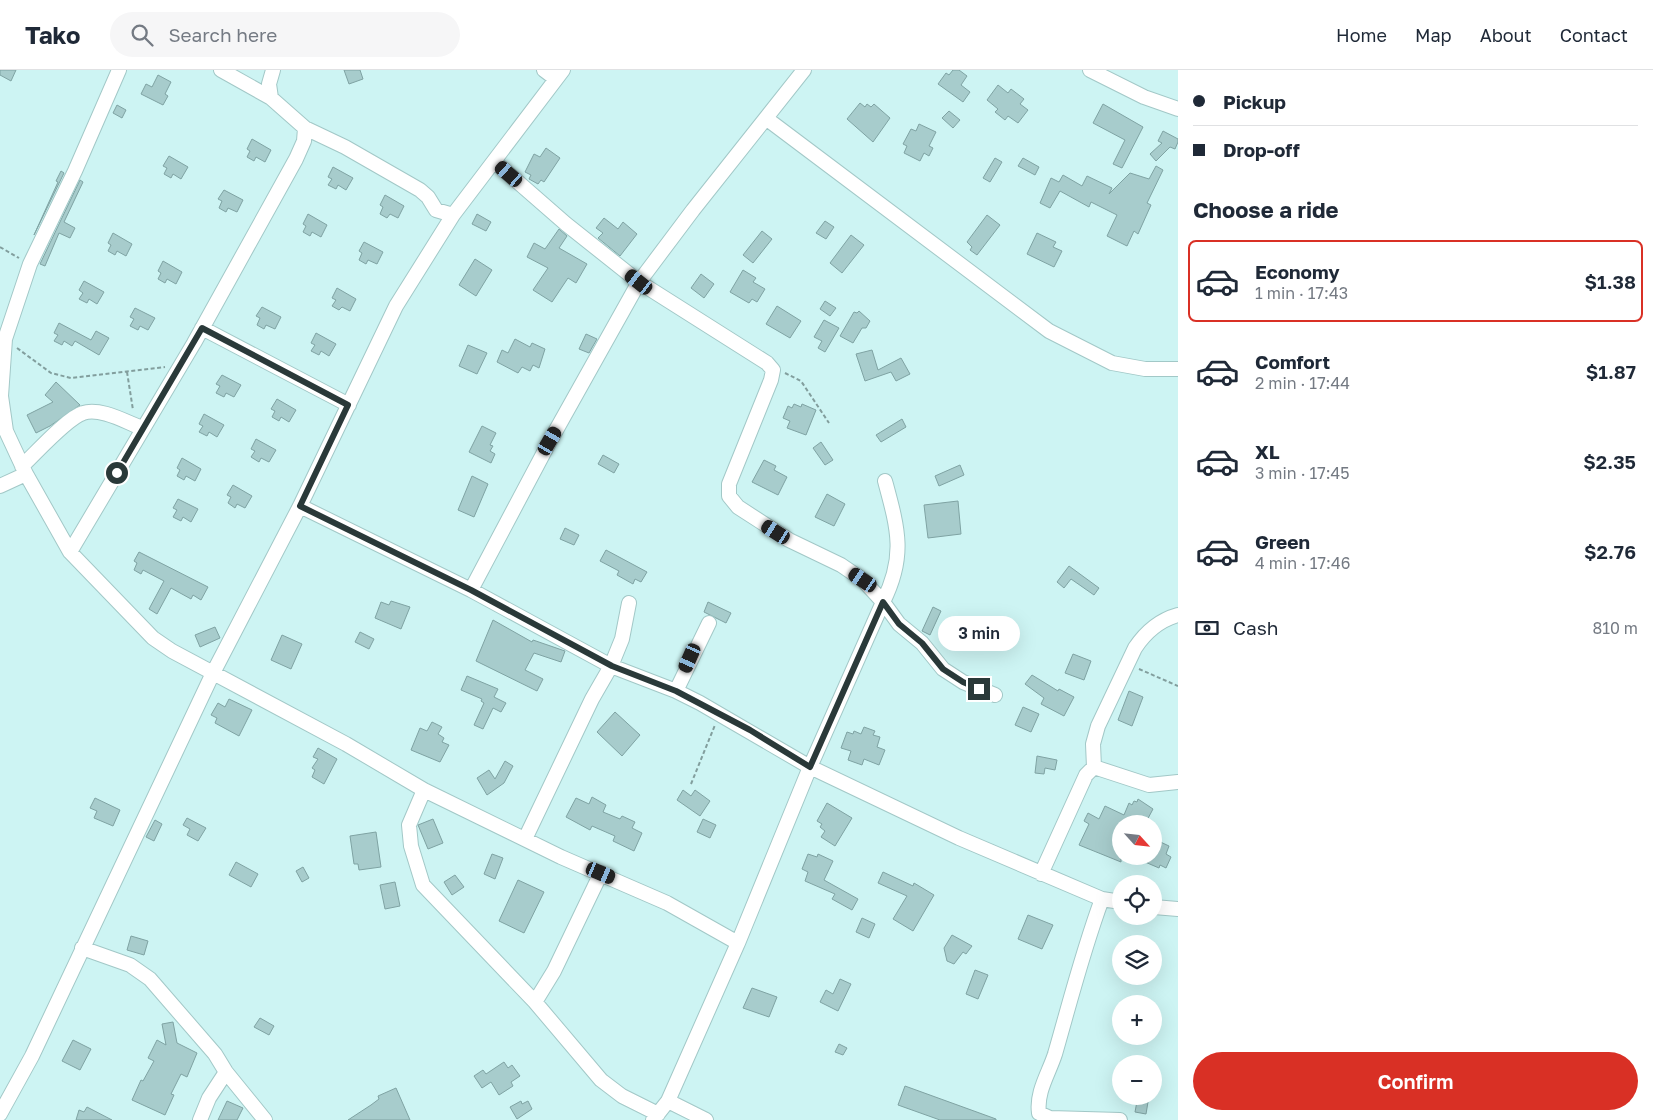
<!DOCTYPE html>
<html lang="en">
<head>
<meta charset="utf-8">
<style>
  :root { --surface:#fff; --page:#f6f6f7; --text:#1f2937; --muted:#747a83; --line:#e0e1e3; --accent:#d93025 }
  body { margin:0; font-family:"Golos Text",sans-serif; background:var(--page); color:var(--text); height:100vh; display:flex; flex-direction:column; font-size:19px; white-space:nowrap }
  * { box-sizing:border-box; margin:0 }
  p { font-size:16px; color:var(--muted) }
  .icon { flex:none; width:28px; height:28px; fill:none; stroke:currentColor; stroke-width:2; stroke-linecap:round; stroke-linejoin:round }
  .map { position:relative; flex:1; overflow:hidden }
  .sheet { display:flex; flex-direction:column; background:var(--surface); width:475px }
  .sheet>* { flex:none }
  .top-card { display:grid; align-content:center; height:110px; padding:0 15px; background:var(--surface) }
  .needle { width:32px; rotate:117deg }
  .buttons { position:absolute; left:1112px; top:745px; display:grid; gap:10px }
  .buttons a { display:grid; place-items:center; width:50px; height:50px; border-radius:50%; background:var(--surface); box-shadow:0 5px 20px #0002; font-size:25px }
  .end { position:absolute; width:22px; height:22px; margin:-11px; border:6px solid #2a3939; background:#fff; box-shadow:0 0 0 2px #fff }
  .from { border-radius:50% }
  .bubble { position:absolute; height:35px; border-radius:18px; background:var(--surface); box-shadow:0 5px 20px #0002; font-size:16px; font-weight:600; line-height:35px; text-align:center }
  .car { position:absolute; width:15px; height:30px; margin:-15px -8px; border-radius:6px; box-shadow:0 0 4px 1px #0007; background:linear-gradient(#222 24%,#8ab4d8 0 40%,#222 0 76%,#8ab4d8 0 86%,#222 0) }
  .top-card b { display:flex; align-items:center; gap:18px; height:48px; font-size:19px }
  .top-card b+b { border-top:1px solid var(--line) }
  .top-card i { width:12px; height:12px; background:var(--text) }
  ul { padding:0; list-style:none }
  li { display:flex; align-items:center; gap:15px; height:82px; margin:0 10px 8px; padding:0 5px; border:2px solid transparent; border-radius:8px }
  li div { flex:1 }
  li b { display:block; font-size:19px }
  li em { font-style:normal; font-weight:600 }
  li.selected { border-color:var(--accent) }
  li>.icon { width:45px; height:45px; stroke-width:1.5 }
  h2 { padding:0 15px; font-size:22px; line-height:60px }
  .pay { display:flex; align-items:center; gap:12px; height:55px; padding:0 15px; font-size:19px }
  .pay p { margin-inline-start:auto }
  .cta { display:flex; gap:10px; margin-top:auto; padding:10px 15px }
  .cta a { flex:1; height:58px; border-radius:30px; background:var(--accent); color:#fff; font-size:20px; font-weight:600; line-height:58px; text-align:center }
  header { display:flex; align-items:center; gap:30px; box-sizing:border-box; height:70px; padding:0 25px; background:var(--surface); border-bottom:1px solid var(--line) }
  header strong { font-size:24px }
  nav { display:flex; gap:28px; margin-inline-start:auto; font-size:18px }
  .search { width:350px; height:45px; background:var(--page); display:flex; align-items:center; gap:12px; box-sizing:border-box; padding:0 18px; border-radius:28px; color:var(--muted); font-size:19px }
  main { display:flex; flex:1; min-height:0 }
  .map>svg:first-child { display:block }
</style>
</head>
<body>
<header>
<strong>Tako</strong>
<div class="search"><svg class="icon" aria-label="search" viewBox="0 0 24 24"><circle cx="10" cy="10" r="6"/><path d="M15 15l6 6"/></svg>Search here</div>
<nav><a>Home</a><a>Map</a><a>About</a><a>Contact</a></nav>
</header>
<main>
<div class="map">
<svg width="1178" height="1050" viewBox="0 0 1178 1050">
  <rect width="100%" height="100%" fill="#cdf4f3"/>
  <path fill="#a7cccc" stroke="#7fa3a3" d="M0 0H16L11 11 0 5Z
    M344 0H360L363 9 349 14Z
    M953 0H959L967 6 961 15 970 22 963 32 938 14 946 3 949 5Z
    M158 5 171 12 165 24 168 26 163 35 141 24 146 14 152 17Z
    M998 15 1008 23 1011 19 1024 29 1020 34 1028 40 1018 53 1008 46 1005 50 995 42 998 39 987 30Z
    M860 33 865 37 867 34 871 37 874 34 890 48 873 72 847 49Z
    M1103 34 1143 57 1122 98 1113 94 1125 70 1093 53Z
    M117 35 126 40 122 48 113 43Z
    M949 41 960 50 953 58 942 48Z
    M919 54 936 62 929 76 933 78 929 86 924 83 920 91 904 83 907 76 903 74 911 59 916 61Z
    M1163 61 1178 69V72L1175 79 1170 77 1156 91 1150 84 1162 73 1158 71Z
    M252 69 271 80 265 92 256 87 254 91 247 87 250 81 247 79Z
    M546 78 560 88 544 112 541 110 538 114 529 109 531 105 525 102 534 84 540 87Z
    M169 86 188 97 181 109 173 104 171 108 164 104 167 98 163 96Z
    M995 88 1002 92 990 112 983 108Z
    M1023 88 1039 97 1035 105 1018 96Z
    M1156 96 1163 100 1147 133 1151 135 1138 164 1134 161 1127 176 1107 166 1117 145 1091 132 1089 137 1060 121 1050 138 1040 133 1051 108 1059 112 1063 105 1082 116 1087 106 1112 118 1109 124 1130 103 1149 109Z
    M333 97 353 108 346 120 338 115 336 119 328 115 332 109 328 107Z
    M61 101 64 103 34 165 58 112 56 111Z
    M80 110 83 112 64 152 75 158 70 168 59 163 45 196 40 194Z
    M224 120 243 130 237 142 228 138 226 142 219 138 222 131 218 129Z
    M385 125 404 136 398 148 390 144 387 148 380 144 383 137 380 135Z
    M308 144 327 155 321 167 312 162 310 166 303 162 306 156 303 154Z
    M477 144 491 152 486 161 472 154Z
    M987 145 1000 155 977 185 970 180 972 177 967 172Z
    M604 148 618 159 623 152 637 164 620 186 598 168 603 163 596 158Z
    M825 151 834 157 826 169 816 163Z
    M559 159 567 166 559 178 587 194 576 213 568 208 552 232 533 220 548 198 527 187 534 173 545 179Z
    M762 161 772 169 753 193 743 185Z
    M113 163 132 174 126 186 117 181 115 185 108 181 111 175 108 173Z
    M1037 163 1056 172 1053 177 1062 181 1054 197 1027 184Z
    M851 165 864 175 842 203 830 193Z
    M364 172 383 182 377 194 368 190 366 194 359 190 362 183 359 181Z
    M475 189 492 200 476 226 459 215Z
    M163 191 182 202 176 214 167 209 165 213 158 209 161 203 158 201Z
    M743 200 756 208 753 212 765 219 757 232 752 229 749 233 730 222Z
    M701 204 714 214 704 228 691 218Z
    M84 211 104 222 97 234 89 229 87 233 79 229 83 223 79 220Z
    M337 218 356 229 350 241 342 237 339 240 332 236 336 230 332 228Z
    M825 231 836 238 830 246 820 239Z
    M777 236 801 251 790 268 766 254Z
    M262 237 281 247 275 259 266 255 264 259 257 255 260 248 256 246Z
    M135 238 155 248 148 260 140 256 138 260 130 256 134 249 130 247Z
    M859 241 870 251 866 258H862L853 273 840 266 854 242 857 243Z
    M824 250 839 258 825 282 818 278 822 271 814 267Z
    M59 253 91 270 96 261 109 268 99 285 75 271 72 276 64 271 62 275 54 271 58 265 54 263Z
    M316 263 336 274 329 286 321 281 319 285 311 281 315 275 311 273Z
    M586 264 597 269 589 283 579 279Z
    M515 269 530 277 532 273 545 279 539 298 533 295 530 301 522 297 518 303 497 292 502 280 508 283Z
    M468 275 487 283 477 304 459 296Z
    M872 280 878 300 901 288 910 304 896 311 891 302 865 311 856 284Z
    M222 305 241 315 234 327 226 323 224 327 216 323 220 316 216 314Z
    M56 312 80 335 50 356 36 363 27 345 53 332 45 325Z
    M277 329 296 340 289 352 281 347 279 351 272 347 275 341 271 339Z
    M794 334 801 337 802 334 816 340 806 365 787 358 790 351 783 348 788 336 792 338Z
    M204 344 224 355 217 367 209 362 207 366 199 362 203 356 199 354Z
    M902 349 906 357 881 372 876 365Z
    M482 356 496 363 490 375 493 376 490 381 495 384 491 393 469 382Z
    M256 369 276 380 269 392 261 388 259 392 251 387 255 381 251 379Z
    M821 372 833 390 825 395 813 378Z
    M603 385 619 394 614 403 598 394Z
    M182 388 201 399 195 411 186 406 184 410 177 406 180 400 177 398Z
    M764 390 776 396 774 400 787 407 778 425 752 412Z
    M960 395 964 405 939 416 935 406Z
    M472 406 488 414 474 447 458 440Z
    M233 415 252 426 245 438 237 434 235 438 228 433 231 427 227 425Z
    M827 424 845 434 834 456 815 447Z
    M178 429 198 439 191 452 183 447 181 451 173 447 177 440 173 438Z
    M958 431 961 464 928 468 924 435Z
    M565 458 579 465 574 475 560 469Z
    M606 480 647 502 641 512 635 509 633 514 617 505 619 501 600 491Z
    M139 482 208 517 201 530 193 525 191 529 171 518 157 544 149 539 164 511 143 500 141 504 134 500 137 493 134 491Z
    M1069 496 1099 518 1094 525 1071 509 1064 518 1057 512Z
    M391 531 410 537 401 559 375 548 381 532 389 535Z
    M708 532 731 543 726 553 704 542Z
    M933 537 941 541 930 565 922 561Z
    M493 550 532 572 533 570 565 581 561 592 534 583 525 600 543 609 537 621 476 591Z
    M215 557 220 568 200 577 195 565Z
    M360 562 374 569 369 579 355 572Z
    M282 565 302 574 291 599 271 590Z
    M1073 584 1091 591 1084 610 1065 603Z
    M1032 605 1058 621 1059 619 1074 627 1064 646 1041 634 1044 628 1025 614Z
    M467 606 498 619 494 627 506 633 501 642 493 638 483 659 474 655 484 633 481 631 482 629 461 620Z
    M1129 621 1143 627 1132 656 1118 650Z
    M229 629 252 640 239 666 215 653 217 648 211 645 218 633 225 637Z
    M1023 637 1039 644 1031 662 1015 655Z
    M615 642 640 665 622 686 597 662Z
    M432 652 442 657 438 664 444 668 442 672 449 675 440 692 411 680 420 658 427 661Z
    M864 657 875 661 873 665 880 667 877 677 885 680 879 695 864 689 862 695 848 690 851 681 841 678 847 662 853 664 854 661 861 664Z
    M318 678 337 689 324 714 312 707 315 700 312 698 318 689 313 687Z
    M1037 686 1057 690 1055 700 1045 698 1044 704 1035 703Z
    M505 691 513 696 504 713 487 725 477 708 489 700 495 709Z
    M683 720 691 726 695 720 710 731 700 746 677 730Z
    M592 727 606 735 603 742 620 749 622 746 635 752 632 758 642 763 634 781 613 771 615 766 592 756 590 760 566 747 576 728 589 734Z
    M95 728 120 740 113 756 94 748 97 741 90 738Z
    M1138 729 1153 739 1145 754H1121V792L1079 775 1089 754 1084 751 1088 743 1099 749 1105 736 1124 745 1129 733 1132 735 1134 731 1137 732Z
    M827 733 852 748 835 776 821 767 825 761 820 757 822 754 817 751Z
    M187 748 206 758 198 771 187 765 190 759 183 755Z
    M433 749 443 773 428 779 418 755Z
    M703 749 716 755 710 768 697 762Z
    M155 750 162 754 154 771 146 767Z
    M376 762 381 797 359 800 358 794H354L350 766Z
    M1154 769 1169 776 1166 784 1171 787 1166 798 1160 795 1159 798 1131 786H1154Z
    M492 784 503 788 495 809 484 804Z
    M808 784 817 787 818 784 833 791 824 810 858 829 852 840 832 829 835 824 805 811 808 802 802 799Z
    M236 792 258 804 251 817 229 805Z
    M303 797 309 808 302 812 296 801Z
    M883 802 913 816 914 813 934 825 913 861 893 849 907 826 878 813Z
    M455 805 464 817 452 825 444 812Z
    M518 810 544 822 524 863 499 851Z
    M395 812 400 836 385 839 380 815Z
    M1028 845 1053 855 1042 879 1018 869Z
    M862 848 875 854 869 868 856 862Z
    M952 865 972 876 966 884 963 882 954 894 947 891 944 878Z
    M131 866 148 871 144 885 127 880Z
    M975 900 988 905 978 929 966 924Z
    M840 909 851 914 838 941 820 932 826 920 833 924Z
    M752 918 777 927 769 947 743 938Z
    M260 948 274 956 269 965 254 957Z
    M173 952 177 973 197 983 187 1007 181 1004 171 1024 174 1025 165 1045 132 1030 141 1010 143 1011 154 991 148 988 157 970 166 975 162 954Z
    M73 970 91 979 80 1000 62 991Z
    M839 974 847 978 843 985 835 982Z
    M504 992 508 998 512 995 520 1006 511 1012 513 1016 499 1025 491 1012 482 1018 474 1006 483 1000 486 1004Z
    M905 1016 996 1049V1050H940L898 1035Z
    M396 1018 410 1050H348L371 1035 379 1029 378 1026Z
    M1138 1026H1149L1146 1044 1135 1042Z
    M227 1031 243 1038 237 1050H218Z
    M521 1031 522 1034 528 1031 532 1039 517 1049 510 1037Z
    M87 1037 112 1050H76L79 1040 84 1042Z"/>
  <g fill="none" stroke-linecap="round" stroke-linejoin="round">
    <g stroke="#a2c8c7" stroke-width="16">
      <path id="minor" d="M119 0 75 101 30 194 5 269 1 326 6 361 26 404 70 482 153 568 172 581 346 674 424 720 561 787 667 833 738 873
        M221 0 271 28
        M273 0 269 14 271 28 305 58 345 77 420 120 428 127 436 140 453 145
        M544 0 556 9
        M1090 0 1144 27 1178 39
        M767 49 1049 261 1112 293 1145 299H1178
        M495 92 566 154 639 212 767 293 773 300 771 310 729 414V426L738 437 789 470 841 495 863 510 883 532 810 697 738 873 668 1031 653 1050
        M202 258 349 335
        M22 396C36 383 67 348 83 343 100 337 126 352 142 358
        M885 411C898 459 906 486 883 532L899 554 922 573 943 599 963 612 995 625
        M0 416 26 404
        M300 436 471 520 611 596 676 621 700 633 810 697 959 768 1102 829 1121 832
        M70 482 194 273 296 89 304 71 305 58
        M471 520 550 371 639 212 693 140 804 0
        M676 621 709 553
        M1094 697 1093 674 1098 656 1135 578C1145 563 1160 550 1178 545
        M424 720 409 755 411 776 423 815 535 932 601 1010 622 1026 658 1044
        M525 769 592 629 611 596 622 569 629 533
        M1041 804 1086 705 1094 697 1149 715 1178 712
        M1102 829C1083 880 1070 932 1055 984 1049 1003 1036 1022 1039 1043L1050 1048 1120 1050
        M1154 837 1178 839
        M82 878 130 895 150 909 215 984 226 1002 265 1050
        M535 932 554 901 601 803
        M668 1031 706 1050
        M0 1044 32 986 213 603 300 436 396 236 453 145 563 0
        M200 1050 209 1028 226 1002"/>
    </g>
    <path stroke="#829e9d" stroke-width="2" stroke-dasharray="4 2.5" stroke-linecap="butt" d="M0 177 19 188
      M17 278 51 303 71 308 165 297
      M127 302 133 340
      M785 303 801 311 829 353
      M1139 599 1178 616
      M691 714 715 655"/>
    <use href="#minor" stroke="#fff" stroke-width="14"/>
  </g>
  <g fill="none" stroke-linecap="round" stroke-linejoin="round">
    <path stroke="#2a3939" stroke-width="6" d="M117 403 202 258 348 335 300 436 471 520 612 596 676 621 750 660 810 697 883 532 899 554 922 573 943 599 963 612 979 619"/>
  </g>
</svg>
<div class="buttons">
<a><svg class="needle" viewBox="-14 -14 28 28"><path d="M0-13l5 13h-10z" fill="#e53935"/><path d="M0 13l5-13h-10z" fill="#747a83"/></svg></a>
<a><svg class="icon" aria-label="locate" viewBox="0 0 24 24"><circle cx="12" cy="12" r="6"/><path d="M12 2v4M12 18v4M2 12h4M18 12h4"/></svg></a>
<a><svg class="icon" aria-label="layers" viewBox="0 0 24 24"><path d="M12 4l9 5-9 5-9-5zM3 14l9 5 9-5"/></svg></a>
<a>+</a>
<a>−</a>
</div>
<i class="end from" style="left:117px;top:403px"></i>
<i class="end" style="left:979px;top:619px"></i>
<div class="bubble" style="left:938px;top:546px;width:82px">3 min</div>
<i class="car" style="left:509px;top:104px;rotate:311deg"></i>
<i class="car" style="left:639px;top:212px;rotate:308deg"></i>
<i class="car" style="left:550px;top:371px;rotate:30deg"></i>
<i class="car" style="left:776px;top:462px;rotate:302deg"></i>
<i class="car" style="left:863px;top:510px;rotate:304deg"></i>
<i class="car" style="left:690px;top:588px;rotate:204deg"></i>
<i class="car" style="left:601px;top:803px;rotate:113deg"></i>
</div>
<section class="sheet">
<div class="top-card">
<b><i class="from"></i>Pickup</b>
<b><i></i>Drop-off</b>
</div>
<h2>Choose a ride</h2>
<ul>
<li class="selected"><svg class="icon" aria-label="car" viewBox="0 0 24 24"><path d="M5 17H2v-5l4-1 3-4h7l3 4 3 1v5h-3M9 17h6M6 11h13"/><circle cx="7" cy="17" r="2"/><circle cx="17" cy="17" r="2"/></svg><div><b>Economy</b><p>1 min · 17:43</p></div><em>$1.38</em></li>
<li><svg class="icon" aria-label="car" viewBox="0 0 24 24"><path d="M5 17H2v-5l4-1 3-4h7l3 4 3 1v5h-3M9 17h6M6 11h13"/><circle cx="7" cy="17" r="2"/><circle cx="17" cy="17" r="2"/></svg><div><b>Comfort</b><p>2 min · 17:44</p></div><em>$1.87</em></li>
<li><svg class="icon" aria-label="car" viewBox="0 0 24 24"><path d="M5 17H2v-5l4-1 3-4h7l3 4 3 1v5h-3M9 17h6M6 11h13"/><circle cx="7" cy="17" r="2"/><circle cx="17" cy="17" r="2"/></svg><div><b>XL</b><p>3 min · 17:45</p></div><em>$2.35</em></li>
<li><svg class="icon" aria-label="car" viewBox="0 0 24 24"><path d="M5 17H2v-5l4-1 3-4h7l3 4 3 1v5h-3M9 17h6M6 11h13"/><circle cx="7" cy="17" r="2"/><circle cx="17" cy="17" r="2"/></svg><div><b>Green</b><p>4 min · 17:46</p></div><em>$2.76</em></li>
</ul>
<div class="pay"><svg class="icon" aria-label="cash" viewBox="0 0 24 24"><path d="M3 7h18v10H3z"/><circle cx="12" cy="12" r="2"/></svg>Cash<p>810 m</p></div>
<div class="cta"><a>Confirm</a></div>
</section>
</main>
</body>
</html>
